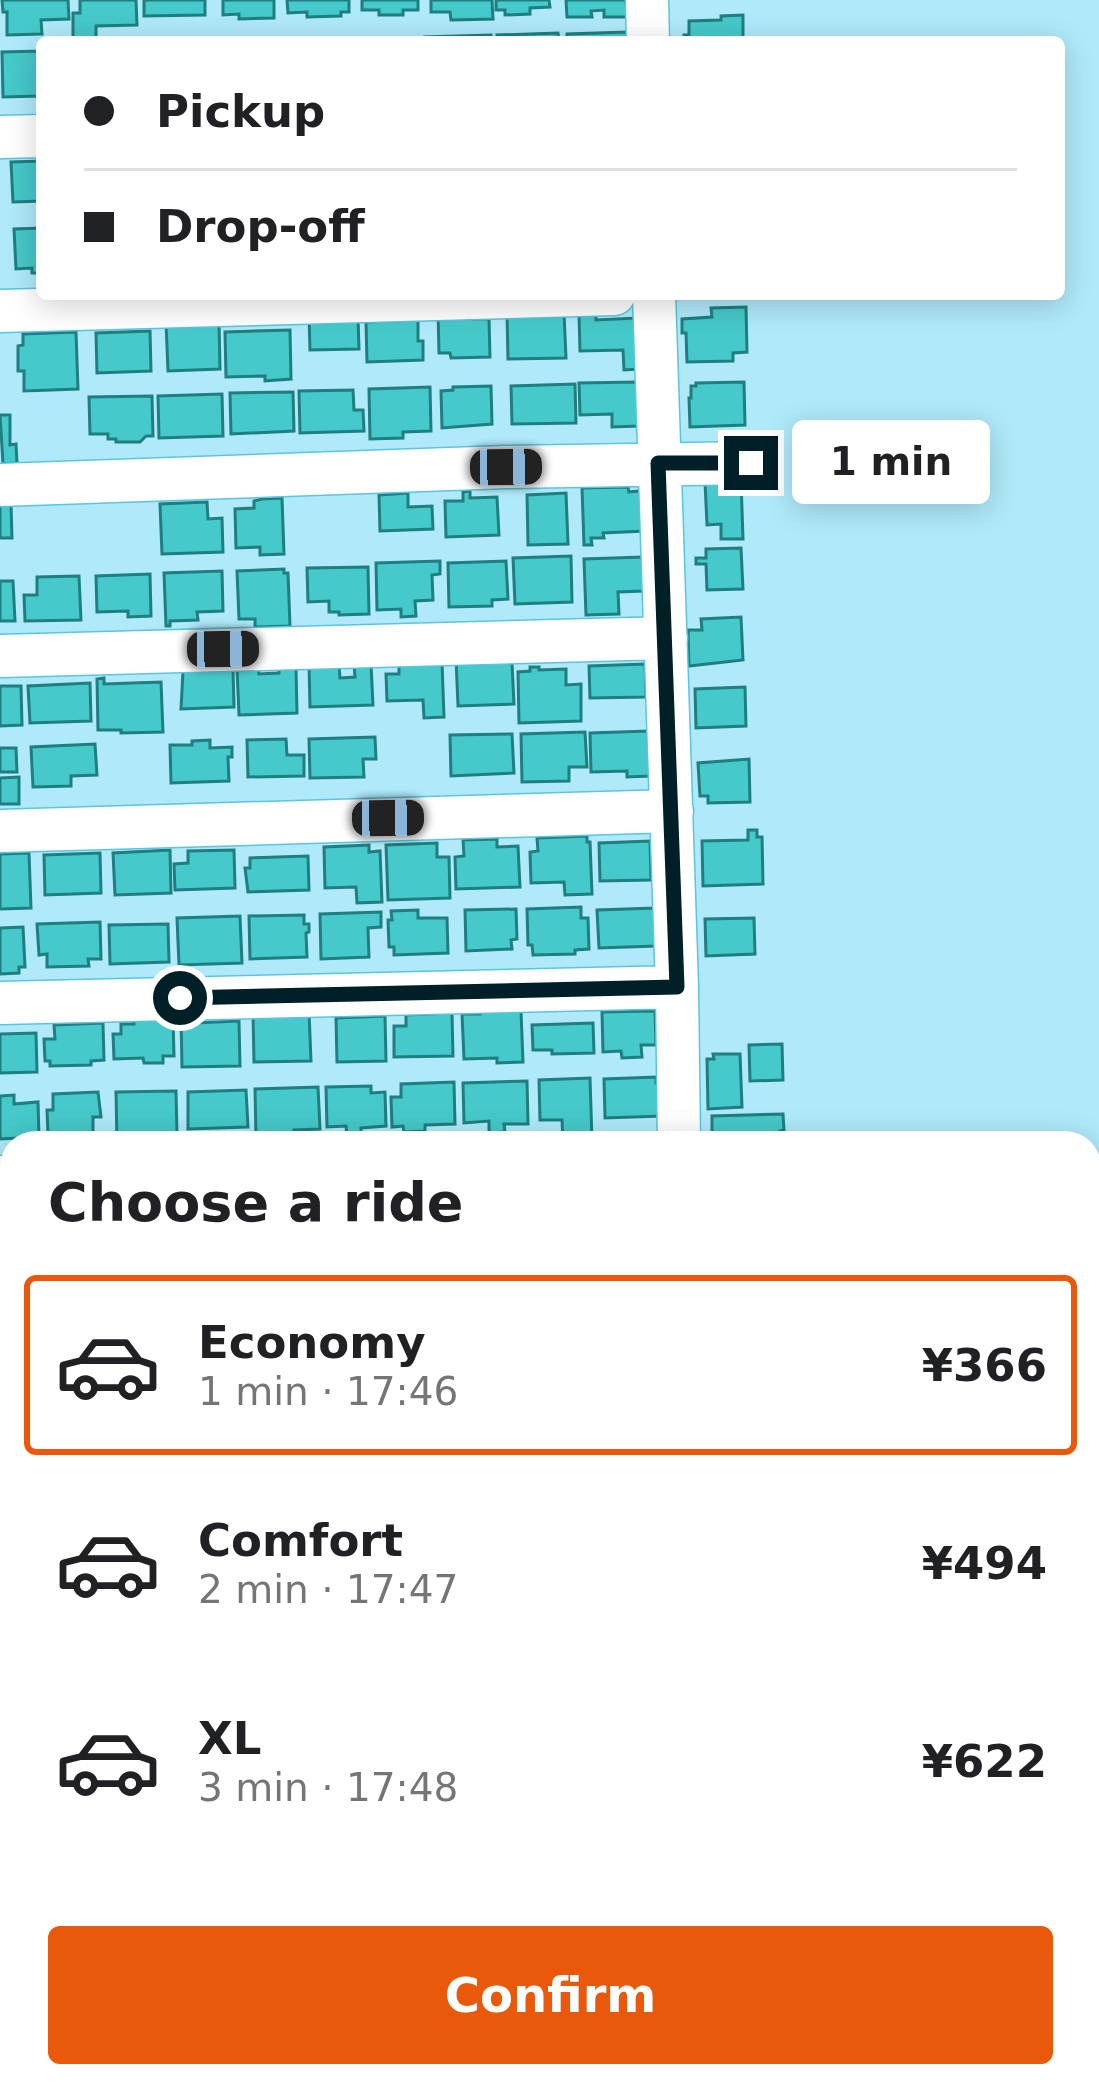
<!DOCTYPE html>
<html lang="en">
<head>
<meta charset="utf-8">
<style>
  :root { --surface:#fff; --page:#f2f2f2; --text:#202124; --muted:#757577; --line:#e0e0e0; --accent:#ea580c }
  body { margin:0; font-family:"DejaVu Sans",sans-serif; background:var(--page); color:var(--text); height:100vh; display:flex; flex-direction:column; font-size:45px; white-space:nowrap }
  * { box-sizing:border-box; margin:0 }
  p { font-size:39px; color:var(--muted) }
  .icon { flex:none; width:66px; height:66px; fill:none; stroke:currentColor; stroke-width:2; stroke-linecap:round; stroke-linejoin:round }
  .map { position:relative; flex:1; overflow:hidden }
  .side { position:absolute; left:0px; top:1131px; width:1101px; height:957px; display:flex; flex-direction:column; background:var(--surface); border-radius:36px 36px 0 0; box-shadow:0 6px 30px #0003 }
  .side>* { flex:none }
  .guide { position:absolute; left:36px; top:36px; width:1029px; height:264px; border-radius:12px; box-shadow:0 6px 30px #0003; display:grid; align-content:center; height:264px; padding:0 48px; background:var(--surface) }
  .end { position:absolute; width:54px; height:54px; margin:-27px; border:15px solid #001f27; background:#fff; box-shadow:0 0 0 6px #fff }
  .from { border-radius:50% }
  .bubble { position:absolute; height:84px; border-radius:12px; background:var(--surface); box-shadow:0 6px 30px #0003; font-size:39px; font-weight:800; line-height:84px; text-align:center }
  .car { position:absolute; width:36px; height:72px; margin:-36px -18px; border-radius:15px; box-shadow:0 0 9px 3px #0007; background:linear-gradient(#222 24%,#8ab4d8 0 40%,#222 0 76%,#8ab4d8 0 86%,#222 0) }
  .guide b { display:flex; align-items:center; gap:42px; height:114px; font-size:45px }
  .guide b+b { border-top:3px solid var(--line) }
  .guide i { width:30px; height:30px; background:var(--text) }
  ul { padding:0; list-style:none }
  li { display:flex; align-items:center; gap:36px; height:180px; margin:0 24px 18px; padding:0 24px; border:6px solid transparent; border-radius:12px }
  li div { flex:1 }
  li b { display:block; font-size:45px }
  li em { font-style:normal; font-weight:800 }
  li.selected { border-color:var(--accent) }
  li>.icon { width:108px; height:108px; stroke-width:1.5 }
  h2 { padding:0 48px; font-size:54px; line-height:144px }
  .action { display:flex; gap:24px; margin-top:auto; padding:24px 48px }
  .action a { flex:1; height:138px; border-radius:12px; background:var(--accent); color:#fff; font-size:48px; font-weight:800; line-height:138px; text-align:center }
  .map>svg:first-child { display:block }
</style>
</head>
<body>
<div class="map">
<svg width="1099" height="2087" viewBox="0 0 1099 2087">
  <rect width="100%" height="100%" fill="#b0eafa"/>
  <path fill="#9aa7f4" d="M12 1671V2076H584V2087H0V1673Z"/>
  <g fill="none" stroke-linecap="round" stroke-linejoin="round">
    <path stroke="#9aa7f4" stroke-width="10" d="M0 1628 12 1626
      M1093 1890 1098 2087"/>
  </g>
  <path fill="#46c9ca" stroke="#1f7e7f" stroke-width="3" d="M2 0H68L69 19 41 20 42 34 7 35V12H3Z
    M80 0H136L137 25 96 26V39L73 40V13H80Z
    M144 0H205V15L144 16Z
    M223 0H274V18L239 19V14L223 15Z
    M287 0H349V12H341V16L307 17V12L288 13Z
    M362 0H418V10H403V15H379V10H362Z
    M431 0H492L493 19 451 20 450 12H431Z
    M496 0H549L550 7 530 8V14L505 15V10H496Z
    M566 0H626L627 17H604V10L591 11 592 17H567Z
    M743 15V42H684V35H689V21L721 20V16Z
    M627 32 628 42H567V34Z
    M558 33 559 42H498L497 35Z
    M491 35 492 42H426L425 37Z
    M364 38H391V40H398V42H359Z
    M42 51V96L3 97 2 52Z
    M42 161V201L13 202 11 162Z
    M42 228 41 273H32V268L16 269 14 229Z
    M746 307 747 352 733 353V361L687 362 686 333H682V319L712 317 711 308Z
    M472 310 473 319H489L490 357 451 358 450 353H439L438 311Z
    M564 313 566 358 508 359 507 315Z
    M579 314H596V320L637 318 639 369 624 370 623 350 580 351Z
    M358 316 359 349 310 350 309 317Z
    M418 320V341H423V360L367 362 366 322Z
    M219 321 220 369 168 371 166 323Z
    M290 330 291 379 265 381V376L226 377 225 332Z
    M150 331 151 371 97 373 96 333Z
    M76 332 78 389 24 391V371H18V346L23 345V334Z
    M638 382 639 426 612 427V414L580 415 579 383Z
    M744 382 745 425 690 427 689 398H691V386H696V383Z
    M575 384 576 423 512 424 511 386Z
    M491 386 492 424 442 428 441 391 453 390V387Z
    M430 387 431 431 403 432V438L370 439 369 389Z
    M353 390 354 410H363L364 431 300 433 299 391Z
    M293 392 294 431 231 434 230 393Z
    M222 394 223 436 159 438 158 396Z
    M152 396 153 436H146L140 442H116V439H108V434H90L89 397Z
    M0 415H10V445L16 444 17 463 3 464Z
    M741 480 743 539H721V524L707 525 705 482Z
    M628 487 629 492 640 491 645 531 603 533 604 538H591L592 545H584L582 488Z
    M470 491V498L497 497 499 535 446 537 445 501H463V492Z
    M408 493V507L432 506 433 529 380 531 379 495Z
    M566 493 568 544 528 545 527 495Z
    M282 498 284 554 260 555V547L236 548 235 509 254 508V501L262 499Z
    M207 502 208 519 222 518 223 552 162 554 160 504Z
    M0 504H11L12 538H0Z
    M741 548 743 589 707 590 706 564H696V558H706V549Z
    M571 556 572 602 515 604 513 558Z
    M642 557 644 591 618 592 619 614 586 615 584 559Z
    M440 561V574L432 575 433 600 415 601 416 616 401 617V609L377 610 376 563Z
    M506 561 508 599 492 600V606L449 607 448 563Z
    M368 567 369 614 339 615V612H329V601L308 602 307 568Z
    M284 569V573H288L290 626 255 627V619H239L237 571Z
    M222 571 223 611 197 612 198 620 170 621V626H166L164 573Z
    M150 574 151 616 128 617V611L97 612 96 576Z
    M79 576 81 620 25 621 24 595H37V577Z
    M0 581H13L15 621H0Z
    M741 617 743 660 689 666 688 630H702L701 619Z
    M456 658H467V664L512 663 514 704 458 706Z
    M442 662 444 717 424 718 423 700 387 701 386 674H399V664Z
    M339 664 340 678 355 677 354 665 371 664 373 705 310 707 309 665Z
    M645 664 646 697 590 698 589 666Z
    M530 667H539V670L566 669V685L581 684V721L519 723 518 672 530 671Z
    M258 668 259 674 279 673V668H296L297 713 239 715 237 669Z
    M233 669 234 707 181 709 183 671Z
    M104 678V684L161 682 163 732 121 733V730H98L97 679Z
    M90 683 91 721 30 723 28 686Z
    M0 686H21L22 725 0 726Z
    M745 687 746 726 696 728 695 689Z
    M648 731 650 776 627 777V771L591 772 590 733Z
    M585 732 587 767H569V781L522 782 521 734Z
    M512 734 514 773 451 776 450 735Z
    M375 737 376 759H363L364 777 310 778 309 739Z
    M286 739 287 755H304V776L248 777 247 740Z
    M210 740V748L232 747V757H228L229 781 171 783 170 745H192V741Z
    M95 744 97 775 71 776V786L33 787 31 747Z
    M0 748H16L17 772H0Z
    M749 759 750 802 708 803V796H700L698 763Z
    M19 777V804H0V778Z
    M748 830H757V837H762L763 884 703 886 702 841 748 840Z
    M587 836V842H590L592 894 565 895 564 882 531 883 530 852 538 851 537 838Z
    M497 839V847L518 846 520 887 456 889 455 857 464 856 463 840Z
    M650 841 651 880 600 881 599 843Z
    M437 843V857H449L450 898 388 900 386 845Z
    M369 845V852L380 851 382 902 357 903 356 887 325 888 324 847Z
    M170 850 171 893 115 895 113 853Z
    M234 850 235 888 175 890 174 864 188 863V851Z
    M29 853 31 908 0 909V854Z
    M100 853 101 893 45 895 44 855Z
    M308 856 309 890 248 892 245 868H250V858Z
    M581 907V918H588L589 949 575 950V954L533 955 532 945H528L527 909Z
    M655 908 656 946 599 948 597 910Z
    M516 909 517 939 511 940 512 949 466 951 465 910Z
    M418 910V918H447L448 953 394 955V947H389L388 920H392L391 911Z
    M381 912V927L368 928 369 957 321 959 320 914Z
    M304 915V924H309V932L306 933 307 957 250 959 249 916Z
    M240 916 242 963 179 965 177 918Z
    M754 918 755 954 706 956 705 919Z
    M100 922 101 959H88L89 966 47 967V954L39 955 37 924Z
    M168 924 169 962 110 964 109 925Z
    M23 927 25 967H19V973L0 974V928Z
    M480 1007 521 1011 523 1062 497 1063V1058L464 1059 462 1014H480Z
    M655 1011 656 1045H641L642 1057 622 1058 621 1051 603 1052 602 1012Z
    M309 1012 311 1061 254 1062 253 1014Z
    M452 1013 453 1056 394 1057V1026H406V1015Z
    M195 1016V1023L239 1021 240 1066 182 1067 181 1017Z
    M385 1016 386 1061 337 1062 336 1018Z
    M173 1018 174 1056H163V1063H144L143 1058 114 1059 113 1034H121V1024H134V1019Z
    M103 1023 104 1060 91 1061V1065L50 1066V1061H45L44 1039H55L54 1025Z
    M593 1023 594 1053 552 1054V1050H533L532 1025Z
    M36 1033 37 1072 0 1073V1034Z
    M782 1044 783 1080 750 1081 749 1045Z
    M713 1054H740L742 1107 708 1109 707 1059H714Z
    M656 1077V1083H660L662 1116 605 1118 604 1079Z
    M590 1078 592 1141 563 1142 562 1120H540L539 1080Z
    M527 1081 528 1124H504L505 1132 489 1133V1121L464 1123 463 1083Z
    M454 1082 455 1124 425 1125V1131L404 1132 403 1126 392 1127 391 1097H401V1084Z
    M371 1086V1093L385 1092 386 1126 361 1128V1137H347L346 1126 327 1127 326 1087Z
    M318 1087 320 1129 294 1130V1136L256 1138 255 1089Z
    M246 1090 248 1127 188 1129V1092Z
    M176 1091 177 1134 153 1135V1142L145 1143H117L116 1092Z
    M98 1092 101 1117H93V1134L48 1135 47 1110H53V1094Z
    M14 1095V1104L38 1102 39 1137 0 1139V1096Z
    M783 1114 784 1130 780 1131V1143H712V1116Z
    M2 1201H12V1245H4V1250H0Z
    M0 1272H12V1324H0Z
    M0 1395H12V1435L0 1436Z
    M0 1456H12V1496H0Z
    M633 2076H665V2087H633Z
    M718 2076H725L726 2080 753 2079V2087H718Z
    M763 2076H780L781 2087H763Z"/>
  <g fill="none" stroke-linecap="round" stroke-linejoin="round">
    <g stroke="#5ac5df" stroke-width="45">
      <path id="minor" d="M647 0 648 42
        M0 137 42 136
        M654 294 677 987 679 1143
        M0 311 614 294
        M0 485 506 467 751 463
        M0 656 666 638
        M0 831 672 811
        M0 1003 677 987
        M0 1177H12
        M0 1362 12 1361
        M0 1527H12
        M1089 1879H1099"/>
    </g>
    <g stroke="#5ac5df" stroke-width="54">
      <path id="tertiary" d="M814 2076V2087"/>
    </g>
    <use href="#minor" stroke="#fff" stroke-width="42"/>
    <use href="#tertiary" stroke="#fff" stroke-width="51"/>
  </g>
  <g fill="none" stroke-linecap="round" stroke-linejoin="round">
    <path stroke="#001f27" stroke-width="15" d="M180 998 677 987 658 463H751"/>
  </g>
</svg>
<i class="end from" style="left:180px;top:998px"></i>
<i class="end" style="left:751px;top:463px"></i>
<div class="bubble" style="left:792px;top:420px;width:198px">1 min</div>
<i class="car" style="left:506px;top:467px;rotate:89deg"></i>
<i class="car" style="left:223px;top:649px;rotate:89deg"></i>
<i class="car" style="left:388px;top:818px;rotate:89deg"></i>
<div class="guide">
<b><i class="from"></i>Pickup</b>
<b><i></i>Drop-off</b>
</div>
<section class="side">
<h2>Choose a ride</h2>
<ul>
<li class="selected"><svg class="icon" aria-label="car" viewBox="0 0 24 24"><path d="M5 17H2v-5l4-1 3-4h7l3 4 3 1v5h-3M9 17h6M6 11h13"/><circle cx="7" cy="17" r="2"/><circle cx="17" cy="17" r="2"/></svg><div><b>Economy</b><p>1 min · 17:46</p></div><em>¥366</em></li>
<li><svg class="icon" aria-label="car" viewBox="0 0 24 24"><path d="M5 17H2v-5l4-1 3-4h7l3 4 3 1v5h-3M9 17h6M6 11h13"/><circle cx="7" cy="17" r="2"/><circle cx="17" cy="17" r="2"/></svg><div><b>Comfort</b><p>2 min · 17:47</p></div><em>¥494</em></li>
<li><svg class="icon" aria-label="car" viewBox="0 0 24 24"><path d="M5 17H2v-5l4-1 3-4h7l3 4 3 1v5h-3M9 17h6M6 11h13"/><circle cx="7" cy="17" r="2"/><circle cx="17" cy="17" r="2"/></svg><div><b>XL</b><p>3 min · 17:48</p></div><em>¥622</em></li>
</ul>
<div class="action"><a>Confirm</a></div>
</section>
</div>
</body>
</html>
